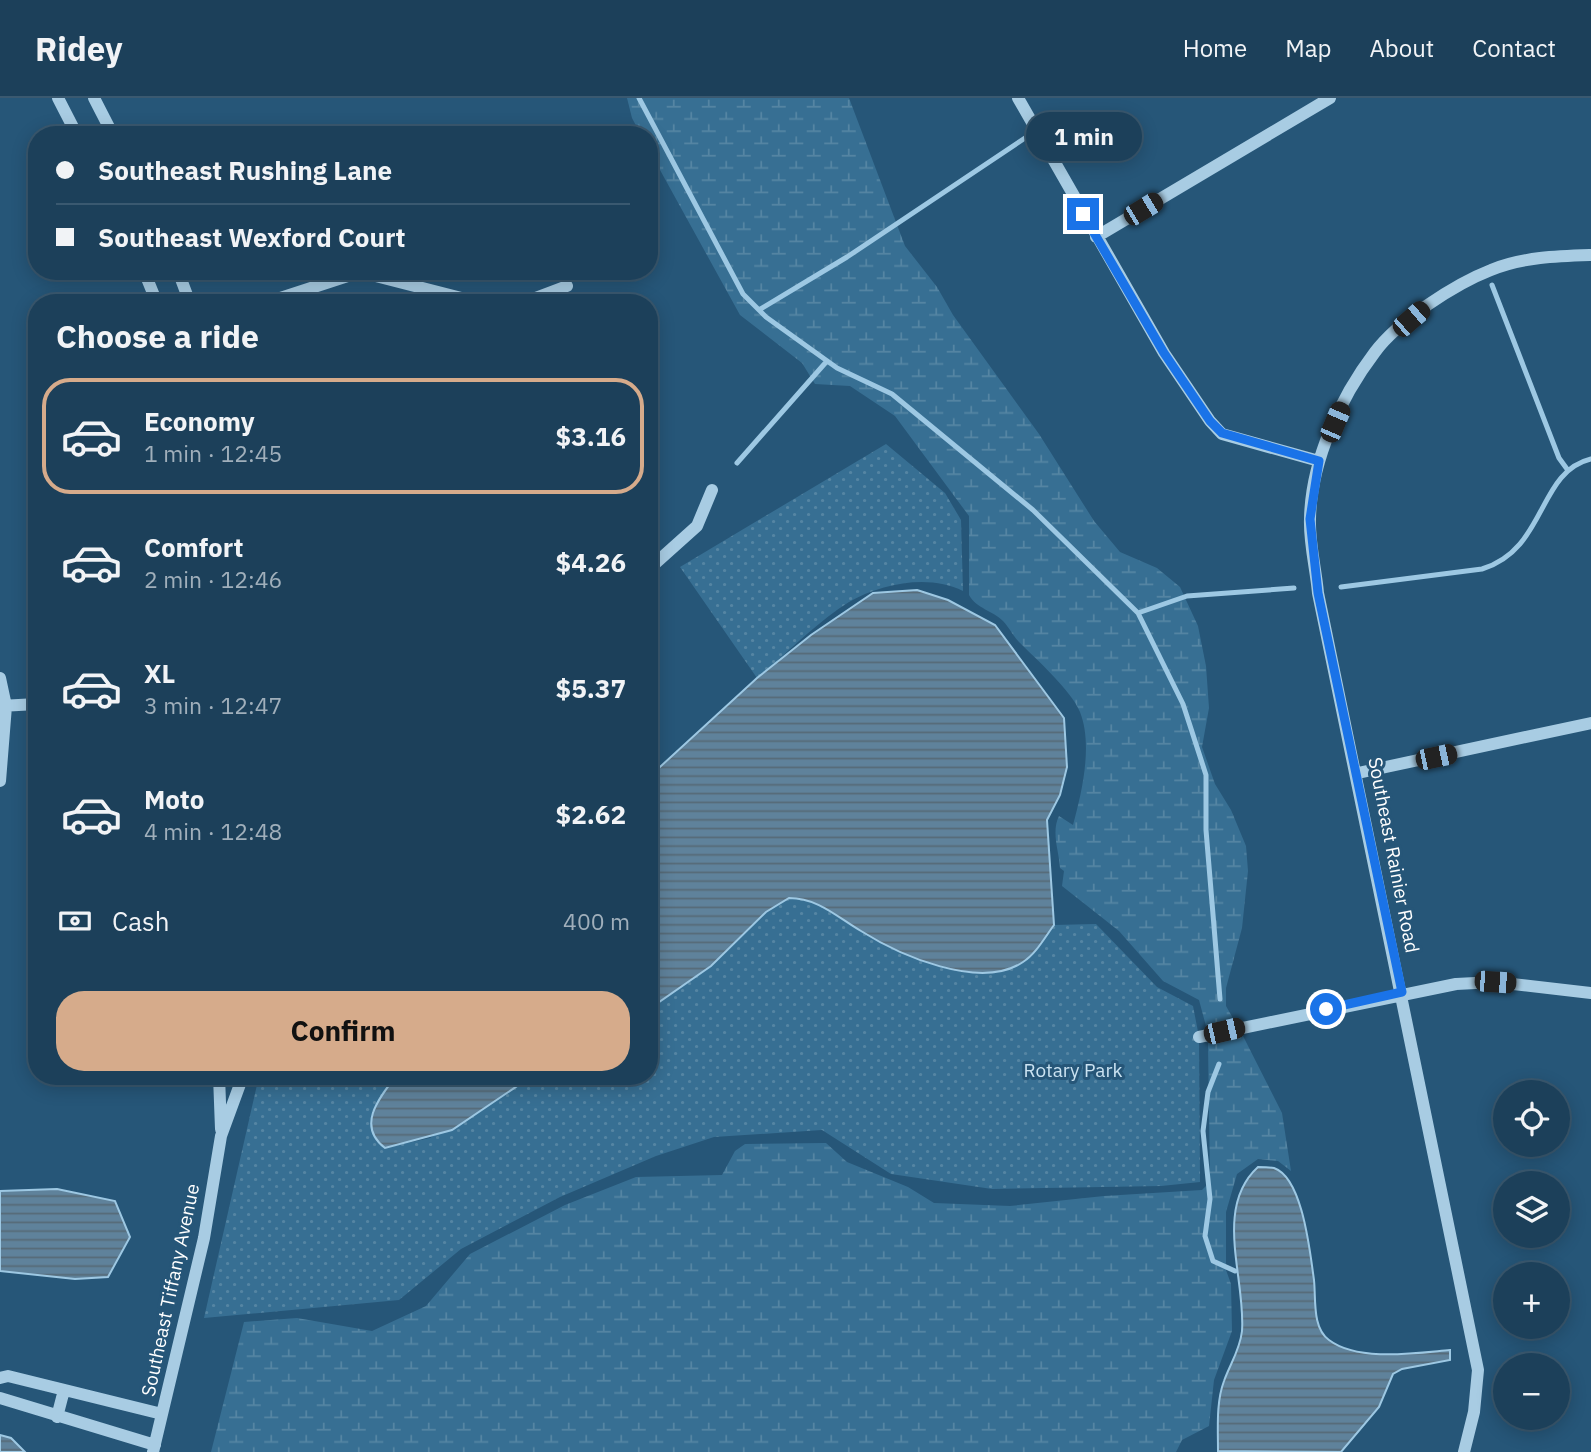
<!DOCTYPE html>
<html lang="en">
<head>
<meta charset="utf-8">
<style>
  :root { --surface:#1c405a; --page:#294b63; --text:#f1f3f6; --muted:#a0afbb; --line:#3a5970; --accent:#d6ab8b }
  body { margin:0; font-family:"IBM Plex Sans",sans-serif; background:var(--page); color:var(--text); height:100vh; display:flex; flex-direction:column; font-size:26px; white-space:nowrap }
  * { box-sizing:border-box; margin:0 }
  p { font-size:23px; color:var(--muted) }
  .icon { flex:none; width:38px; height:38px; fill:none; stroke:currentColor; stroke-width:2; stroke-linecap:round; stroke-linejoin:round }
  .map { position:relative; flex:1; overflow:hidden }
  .drawer { position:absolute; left:28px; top:196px; width:630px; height:791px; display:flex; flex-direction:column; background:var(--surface); border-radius:28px; box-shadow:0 4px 18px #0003,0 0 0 2px var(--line) }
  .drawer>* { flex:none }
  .hud { position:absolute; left:28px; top:28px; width:630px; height:154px; border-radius:28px; box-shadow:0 4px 18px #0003,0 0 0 2px var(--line); display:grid; align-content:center; height:154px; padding:0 28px; background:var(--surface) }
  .buttons { position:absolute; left:1493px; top:982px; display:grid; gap:14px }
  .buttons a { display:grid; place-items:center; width:77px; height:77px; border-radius:50%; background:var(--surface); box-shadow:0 4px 18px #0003,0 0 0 2px var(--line); font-size:35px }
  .end { position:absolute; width:32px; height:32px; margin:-16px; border:9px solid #1a73e8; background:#fff; box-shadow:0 0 0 4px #fff }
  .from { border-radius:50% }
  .bubble { position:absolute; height:49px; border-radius:24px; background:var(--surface); box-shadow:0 4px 18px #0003,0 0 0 2px var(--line); font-size:23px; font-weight:800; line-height:49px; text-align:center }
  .car { position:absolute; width:21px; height:42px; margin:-21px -10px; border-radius:9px; box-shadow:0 0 5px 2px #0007; background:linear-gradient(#222 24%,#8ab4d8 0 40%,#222 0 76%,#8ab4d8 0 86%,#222 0) }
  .hud b { display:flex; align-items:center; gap:24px; height:66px; font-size:26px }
  .hud b+b { border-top:2px solid var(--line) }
  .hud i { width:18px; height:18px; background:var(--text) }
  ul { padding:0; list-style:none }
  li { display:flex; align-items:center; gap:21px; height:116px; margin:0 14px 10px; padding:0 14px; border:4px solid transparent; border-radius:28px }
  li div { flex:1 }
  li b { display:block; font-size:26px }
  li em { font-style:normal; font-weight:800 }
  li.current { border-color:var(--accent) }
  li>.icon { width:63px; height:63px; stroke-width:1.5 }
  h2 { padding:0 28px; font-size:32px; line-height:84px }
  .pay { display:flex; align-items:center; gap:18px; height:77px; padding:0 28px; font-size:26px }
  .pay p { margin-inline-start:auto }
  .primary-button { display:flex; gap:14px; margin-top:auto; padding:14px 28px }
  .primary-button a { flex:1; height:80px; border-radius:28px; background:var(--accent); color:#111; font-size:28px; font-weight:800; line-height:80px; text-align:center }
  header { display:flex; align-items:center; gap:42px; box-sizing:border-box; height:98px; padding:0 35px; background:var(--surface); border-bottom:2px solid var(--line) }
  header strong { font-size:33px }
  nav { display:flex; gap:38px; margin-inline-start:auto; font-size:24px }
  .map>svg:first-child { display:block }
</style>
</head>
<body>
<header>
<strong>Ridey</strong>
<nav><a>Home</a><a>Map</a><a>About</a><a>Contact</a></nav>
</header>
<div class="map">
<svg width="1591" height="1354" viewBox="0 0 1591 1354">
  <defs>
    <pattern id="wetland-marsh" width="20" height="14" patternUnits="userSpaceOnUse" patternTransform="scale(1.75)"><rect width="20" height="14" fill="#376f93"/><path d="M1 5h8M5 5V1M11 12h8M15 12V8" fill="none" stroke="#5585a3"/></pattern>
    <pattern id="park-dots" width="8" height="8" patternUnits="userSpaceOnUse" patternTransform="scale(1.75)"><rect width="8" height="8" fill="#376f93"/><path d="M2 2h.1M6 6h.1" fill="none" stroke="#5585a3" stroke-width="1.8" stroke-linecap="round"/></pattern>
    <pattern id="water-rules" width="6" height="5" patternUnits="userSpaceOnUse" patternTransform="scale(1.75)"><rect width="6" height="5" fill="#5f829b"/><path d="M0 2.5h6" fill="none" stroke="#566a77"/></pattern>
  </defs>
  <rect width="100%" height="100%" fill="#265678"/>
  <path fill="url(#wetland-marsh)" d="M627 0H849L905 148 937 189 953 217 1039 336 1094 423 1120 454 1157 470 1180 489 1198 528 1206 568 1209 610 1202 649 1215 686 1231 712 1246 748 1248 773 1242 830 1226 890V908L1234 922 1206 928 1199 902 1163 883 1119 833 1062 788 1064 773 1060 770C1059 753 1051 734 1059 718L1073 727C1082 694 1093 647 1080 614 1071 592 1036 561 1019 544 1013 538 1009 529 1003 523 992 512 977 511 969 497V418L895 318 850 288 815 286 802 265 740 217 649 52V37H641L632 20Z
    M1243 938 1282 1015 1291 1073 1278 1063 1258 1061 1237 1076 1226 1114V1172L1231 1186 1232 1233 1214 1282 1209 1328 1182 1342 1176 1354H211L244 1224 297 1220 372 1233 426 1208 470 1156 565 1107 636 1079 722 1077 735 1053 745 1046 826 1045 847 1064 908 1089 934 1105 1010 1108 1104 1098 1202 1092 1210 1084 1208 945Z"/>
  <path fill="url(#park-dots)" d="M886 346 945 395 961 422 963 493C930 476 882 485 849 504 818 523 786 556 757 580L680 469Z
    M789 800C818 800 837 819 861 833 891 852 972 889 1008 871 1026 861 1042 843 1054 827L1096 826 1157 889 1193 908 1199 939 1200 1084 1161 1088 992 1091 891 1076 822 1032 714 1039 656 1058 560 1099 461 1151 399 1202 204 1220 259 978H396L372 1014 376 1043 385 1050 430 1040 532 978H649V911L711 868 766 814Z"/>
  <path fill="url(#water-rules)" stroke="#9dc8e3" stroke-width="2" d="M917 492 948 502 995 527 1064 620 1067 669 1060 697 1047 722 1054 827C1045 839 1036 856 1023 864 980 893 899 857 861 833 837 819 818 800 789 800L766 814 711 868 649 911V679L757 580 811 537 873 495Z
    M396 978H532L452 1032 385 1050C356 1028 379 1000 396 978Z
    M1258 1069C1262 1069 1269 1069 1274 1070 1303 1080 1310 1155 1314 1182 1316 1201 1312 1230 1329 1242 1358 1264 1416 1255 1450 1252V1262L1402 1271 1393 1276 1379 1309 1341 1354 1218 1353C1218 1330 1216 1304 1224 1283 1230 1266 1240 1252 1242 1233 1246 1181 1213 1110 1258 1069Z
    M57 1091 115 1103 130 1139 108 1179 75 1181 0 1173V1093Z
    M0 1337 11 1340 25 1354H0Z"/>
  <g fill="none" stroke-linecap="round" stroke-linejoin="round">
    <path stroke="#9dc8e3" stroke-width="5" d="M639 0 743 196 766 219 837 270 892 296 1033 412 1138 515 1183 606 1206 677V732L1220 901
      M1492 187 1559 360 1567 371
      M759 212 847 159 1025 40
      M737 365 827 263
      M1341 489 1482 471C1547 451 1537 374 1591 361
      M1138 515 1187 498 1294 490
      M1219 966 1208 994 1203 1033 1210 1101 1205 1138 1213 1163 1235 1173"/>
    <path stroke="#a8cce3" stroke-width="12" d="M58 0 77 37
      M94 0 113 37
      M1018 0 1164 255 1210 323 1222 336 1319 363
      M1096 139 1330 0
      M144 173 157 205
      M178 173 190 205
      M265 205 360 174 481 205
      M522 205 567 188
      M649 471 697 428 712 392
      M0 580 6 608 0 683
      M0 608 37 606
      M1358 675 1591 625
      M1199 939 1456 886 1495 884 1591 895
      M219 978 221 1031
      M0 1280 8 1278 162 1316
      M0 1300 155 1347
      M57 1319 64 1292
      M153 1354 204 1140 221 1038 243 978
      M1464 1354 1474 1314 1478 1272 1318 495C1316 471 1309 445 1310 421 1311 363 1340 300 1375 254 1398 223 1455 186 1491 172 1522 159 1559 158 1591 157"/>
  </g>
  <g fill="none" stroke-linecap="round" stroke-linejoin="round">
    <path stroke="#1a73e8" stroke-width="9" d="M1083 116 1164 255 1210 323 1222 335 1319 363 1310 421 1318 495 1402 894 1326 911"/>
  </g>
  <g text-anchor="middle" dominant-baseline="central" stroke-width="6" stroke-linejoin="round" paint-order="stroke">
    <g font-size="19" fill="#fff" stroke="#265678">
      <text transform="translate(1394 757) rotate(79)">Southeast Rainier Road</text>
      <text transform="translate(170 1192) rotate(-78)">Southeast Tiffany Avenue</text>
    </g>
    <g font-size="19" fill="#cbe3f2" stroke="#265678">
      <text x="1073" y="972">Rotary Park</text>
    </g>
  </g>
</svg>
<div class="buttons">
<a><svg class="icon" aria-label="locate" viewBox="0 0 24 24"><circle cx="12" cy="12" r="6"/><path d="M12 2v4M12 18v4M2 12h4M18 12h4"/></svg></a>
<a><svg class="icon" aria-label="layers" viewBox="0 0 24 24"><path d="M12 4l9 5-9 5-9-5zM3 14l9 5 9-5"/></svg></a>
<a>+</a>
<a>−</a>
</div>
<i class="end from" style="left:1326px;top:911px"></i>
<i class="end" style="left:1083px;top:116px"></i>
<div class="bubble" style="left:1026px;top:14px;width:116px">1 min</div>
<i class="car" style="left:1143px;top:111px;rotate:59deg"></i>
<i class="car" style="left:1411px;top:221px;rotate:49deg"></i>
<i class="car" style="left:1335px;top:324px;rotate:23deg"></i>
<i class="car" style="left:1436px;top:659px;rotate:78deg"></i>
<i class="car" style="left:1495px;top:884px;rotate:94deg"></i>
<i class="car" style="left:1224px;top:933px;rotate:77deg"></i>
<div class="hud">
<b><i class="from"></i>Southeast Rushing Lane</b>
<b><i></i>Southeast Wexford Court</b>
</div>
<section class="drawer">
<h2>Choose a ride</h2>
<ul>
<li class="current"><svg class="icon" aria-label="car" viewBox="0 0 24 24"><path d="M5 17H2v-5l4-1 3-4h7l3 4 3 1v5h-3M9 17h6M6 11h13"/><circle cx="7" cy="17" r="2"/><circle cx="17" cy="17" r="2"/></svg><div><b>Economy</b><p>1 min · 12:45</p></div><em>$3.16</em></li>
<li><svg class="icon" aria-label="car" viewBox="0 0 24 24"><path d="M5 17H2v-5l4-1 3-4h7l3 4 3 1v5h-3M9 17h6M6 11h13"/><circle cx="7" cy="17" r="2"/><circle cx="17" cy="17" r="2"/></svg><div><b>Comfort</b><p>2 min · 12:46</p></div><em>$4.26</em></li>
<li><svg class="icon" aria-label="car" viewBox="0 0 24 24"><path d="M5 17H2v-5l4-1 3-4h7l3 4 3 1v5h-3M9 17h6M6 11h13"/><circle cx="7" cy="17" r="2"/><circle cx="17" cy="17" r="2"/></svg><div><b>XL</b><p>3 min · 12:47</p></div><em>$5.37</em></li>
<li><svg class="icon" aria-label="car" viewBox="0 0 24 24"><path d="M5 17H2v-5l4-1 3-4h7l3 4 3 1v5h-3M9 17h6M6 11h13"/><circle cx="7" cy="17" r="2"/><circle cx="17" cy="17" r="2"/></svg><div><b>Moto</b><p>4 min · 12:48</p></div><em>$2.62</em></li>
</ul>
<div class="pay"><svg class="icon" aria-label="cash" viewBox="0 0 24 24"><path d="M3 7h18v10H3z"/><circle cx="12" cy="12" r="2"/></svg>Cash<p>400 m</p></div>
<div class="primary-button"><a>Confirm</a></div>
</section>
</div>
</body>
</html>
